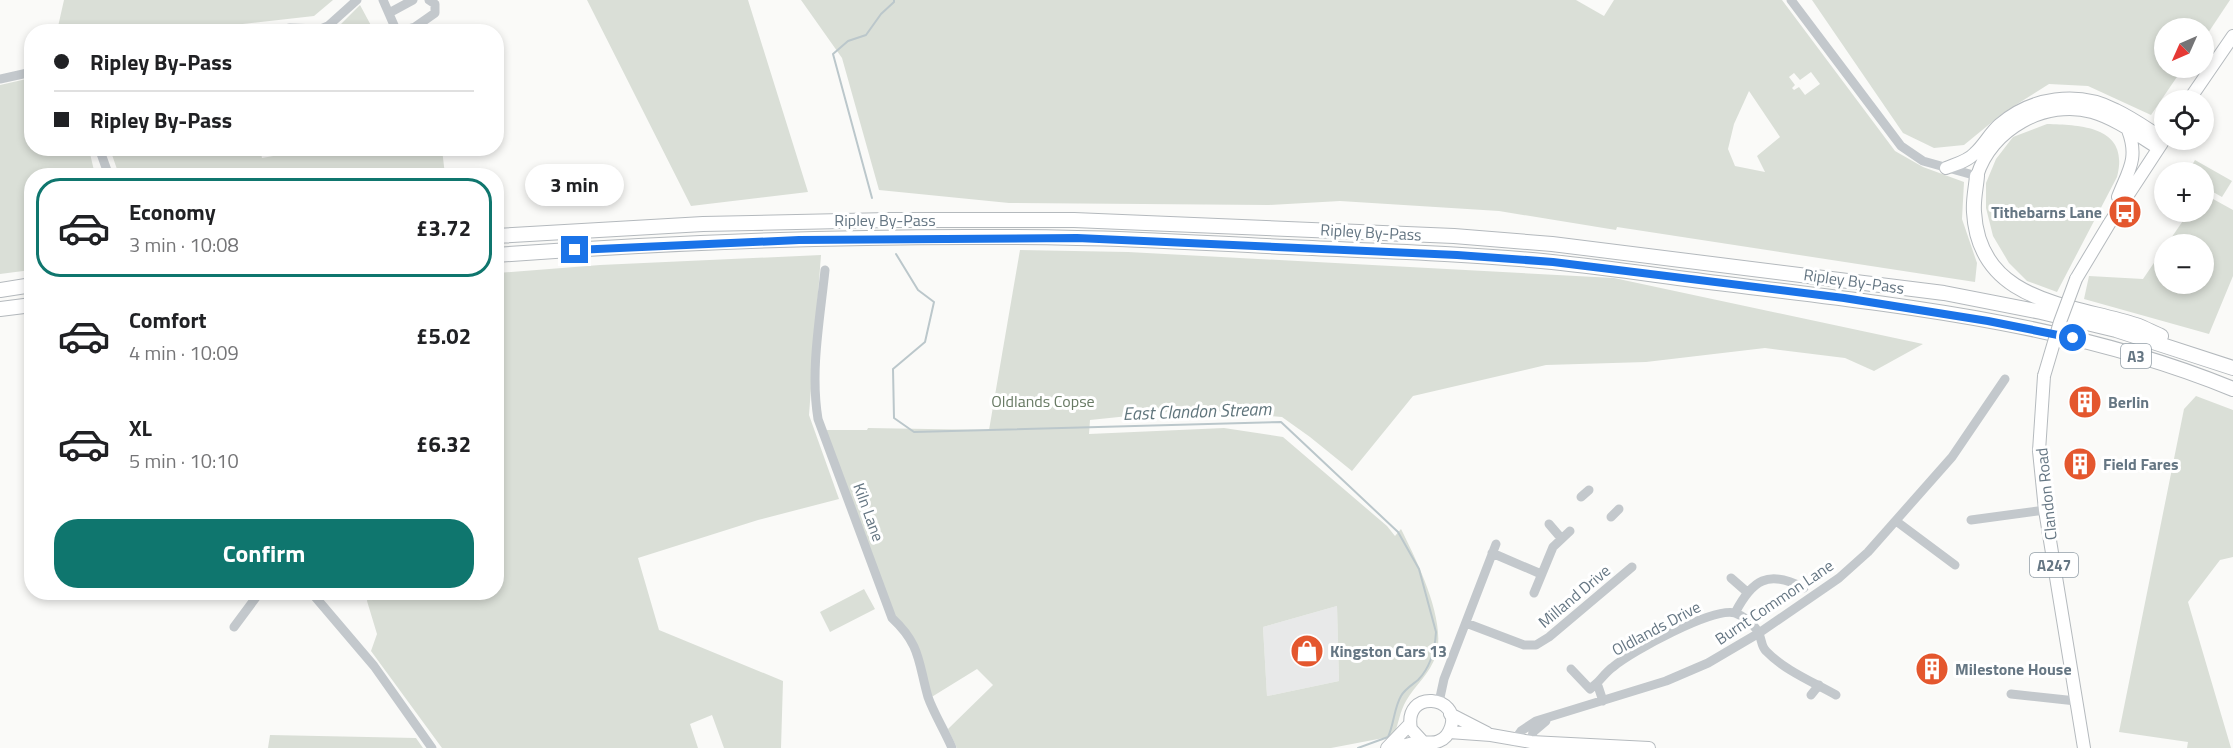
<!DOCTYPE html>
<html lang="en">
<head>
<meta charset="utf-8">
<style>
  :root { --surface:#fff; --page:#f2f2f2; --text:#202124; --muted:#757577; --line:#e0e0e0; --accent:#0f766e }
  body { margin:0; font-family:"Titillium Web",sans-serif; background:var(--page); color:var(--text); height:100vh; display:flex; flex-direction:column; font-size:22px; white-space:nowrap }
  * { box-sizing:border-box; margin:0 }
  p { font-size:20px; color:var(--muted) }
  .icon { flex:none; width:33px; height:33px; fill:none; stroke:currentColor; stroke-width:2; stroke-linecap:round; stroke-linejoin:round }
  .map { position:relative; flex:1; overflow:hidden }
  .side { position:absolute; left:24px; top:168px; width:480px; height:432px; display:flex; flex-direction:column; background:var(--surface); border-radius:24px; box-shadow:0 3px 9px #0003 }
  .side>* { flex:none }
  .hud { position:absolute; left:24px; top:24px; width:480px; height:132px; border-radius:24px; box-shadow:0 3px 9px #0003; display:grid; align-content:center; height:132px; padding:0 30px; background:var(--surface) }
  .needle { width:39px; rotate:225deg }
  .fabs { position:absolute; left:2154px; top:18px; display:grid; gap:12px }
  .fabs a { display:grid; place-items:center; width:60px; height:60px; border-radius:50%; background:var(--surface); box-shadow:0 3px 9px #0003; font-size:30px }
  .end { position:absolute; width:27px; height:27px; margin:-14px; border:8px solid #1a73e8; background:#fff; box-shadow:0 0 0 3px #fff }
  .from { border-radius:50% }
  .bubble { position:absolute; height:42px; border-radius:21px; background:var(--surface); box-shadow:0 3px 9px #0003; font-size:20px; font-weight:700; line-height:42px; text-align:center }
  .hud b { display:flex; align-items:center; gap:21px; height:57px; font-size:22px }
  .hud b+b { border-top:2px solid var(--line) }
  .hud i { width:15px; height:15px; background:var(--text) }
  ul { padding:10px 0 0; list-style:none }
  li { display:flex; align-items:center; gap:18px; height:99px; margin:0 12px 9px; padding:0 18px; border:3px solid transparent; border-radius:24px }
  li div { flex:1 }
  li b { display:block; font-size:22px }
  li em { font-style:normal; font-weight:700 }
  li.active { border-color:var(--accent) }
  li>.icon { width:54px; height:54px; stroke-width:1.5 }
  .primary-button { display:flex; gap:12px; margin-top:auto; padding:12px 30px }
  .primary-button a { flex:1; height:69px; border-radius:24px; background:var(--accent); color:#fff; font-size:24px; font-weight:700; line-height:69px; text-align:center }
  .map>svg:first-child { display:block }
</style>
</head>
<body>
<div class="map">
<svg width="2233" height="748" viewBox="0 0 2233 748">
  <rect width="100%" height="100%" fill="#fafaf8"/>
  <path fill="#e8e9e9" d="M1337 606 1339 681 1267 696 1263 627Z"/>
  <path fill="#dadfd7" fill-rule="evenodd" d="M64 0H333L314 16 181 31H57Z
    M587 0H748L808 192 691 206Z
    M801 0H1576L1604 16 1614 0H1782L1895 151 1923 167 1964 182 1962 219 1977 263 1975 282 1617 227 1616 230 1499 211 1340 201 1269 205 1009 203 879 190 842 58ZM1811 72 1820 84 1805 95 1799 87 1794 90 1792 88 1795 85 1789 77 1794 73 1800 80ZM1749 91 1780 137 1757 156 1765 172 1735 166 1728 149 1734 124Z
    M1812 0H2230L2204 39V28H2164V68H2183L2151 115 2088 86 2049 84 2003 113 1964 145 1934 148 1903 133Z
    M360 5 374 31 327 32 341 24Z
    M31 78 32 148 89 149 95 175 32 176 31 270 0 274V85Z
    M2047 124C2083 125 2130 127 2117 177L2057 292 2027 281 2009 263 1993 236 1986 208V183L1996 159 2013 137Z
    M110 149H260L262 158 312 149H442L445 175H119Z
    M2195 160 2232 181 2222 197 2204 187V172H2188Z
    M2204 194 2233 210V276L2209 334 2084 299 2089 276 2143 279 2164 248V284H2204V244H2167L2189 212H2204Z
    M1020 250 1128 252 1614 278 1923 344 1874 371 1845 358 1765 348 1646 362 1546 365 1413 396 1352 471 1310 437 1282 417 1196 409 1090 420 1089 434 1224 428 1283 437 1387 526 1395 536 1401 529C1416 559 1447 621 1436 655 1430 674 1415 685 1406 701 1400 711 1398 725 1394 736L1331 748H957L948 729 993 685 977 669 930 698 921 661 893 618 825 430H867L868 428 989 430ZM1337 606 1339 681 1267 696 1263 627Z
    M821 255 809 415 839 499 758 520 638 558 659 630 783 681 781 748H724L712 715 690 724 698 748H442L371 651 377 634 367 601 368 593 496 592 497 273 600 265Z
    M2196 396 2233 410V557L2220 560 2188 602 2231 748H2187L2188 742 2119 732 2184 409Z
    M864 589 875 609 830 632 820 612Z
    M270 735 416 738 423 748H268Z"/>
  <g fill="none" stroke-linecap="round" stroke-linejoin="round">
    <path stroke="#bbc7cb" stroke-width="2" d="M872 198 833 54 848 41 866 35 881 14 894 2V0
      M896 254 918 290 934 302 925 342 893 369 894 418 914 432 1281 422 1398 532 1419 569 1436 632C1435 649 1430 668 1418 680 1412 685 1405 689 1401 696 1394 708 1394 724 1388 737L1358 748"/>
    <g stroke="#b5babe" stroke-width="14">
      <path id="major" d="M2189 100 2233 36
        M1946 168C1956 164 1968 161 1975 153 1984 145 1990 133 1999 125 2031 97 2078 90 2116 110 2133 118 2148 129 2164 139
        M1977 176C1991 129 2046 99 2092 112 2116 119 2137 135 2158 148
        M2118 197C2128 171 2139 159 2128 130
        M2076 279 2109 224 2162 143
        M2044 376 2039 451 2045 510 2084 748
        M1450 714 1487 733
        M1449 732 1491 735 1531 742 1649 748
        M1387 748 1410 724
        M1394 748C1402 746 1412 743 1421 742 1428 742 1433 744 1439 741 1445 739 1449 733 1451 727 1461 696 1403 688 1411 729L1423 742"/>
    </g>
    <g stroke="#b4b9bd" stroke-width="16">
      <path id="highway" d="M1977 176C1976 188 1973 200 1974 212 1979 303 2070 304 2136 325 2145 328 2153 333 2161 336
        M496 236 703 224 889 220H1074L1454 236 1552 244 1944 293 2041 312 2116 330 2233 368
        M496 255C689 241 884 234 1077 238 1147 239 1218 244 1288 247 1376 251 1464 253 1552 262 1610 268 1668 277 1726 284 1897 305 2073 323 2233 389
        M0 290 32 285
        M0 309 32 305"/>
    </g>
    <path stroke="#c3c8cc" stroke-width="9" d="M383 0 397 32
      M1791 0 1901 146 1923 161 1977 176
      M389 13 413 0
      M270 32 290 28 321 29 328 26 357 0
      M398 32 415 27 435 13V4L429 0
      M0 79 32 72
      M99 148 109 176
      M825 270C820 319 810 371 818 419L892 618C921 645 918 662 928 697 934 714 945 731 952 748
      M1581 497 1589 490
      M1611 517 1619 509
      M1971 520 2045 510
      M1896 521 1955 565
      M1549 524 1561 538
      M1492 553 1541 574
      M1731 578 1747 592
      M311 592 374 666 432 748
      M1534 593 1553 547 1570 531
      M1735 613C1752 580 1768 569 1804 588
      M1466 623 1524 645H1536L1549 637 1632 567
      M234 627 260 592
      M1571 669 1590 689 1597 683
      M2011 694 2076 701
      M1811 695 1819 685
      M1603 701 1597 683C1602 678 1607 671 1613 667 1632 651 1713 607 1735 613 1744 616 1755 625 1759 634 1762 640 1761 646 1766 651 1784 670 1813 682 1836 695
      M1439 702 1444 679 1496 544
      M1514 741 1521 731 1536 721 1666 681 1708 663 1759 633 1839 578 1868 552 1952 457 2005 379
      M1531 742 1533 732 1546 721"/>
    <use href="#major" stroke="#fff" stroke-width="12"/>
    <use href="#highway" stroke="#fff" stroke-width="14"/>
    <g stroke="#b5babe" stroke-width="14" stroke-linecap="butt">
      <path id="major-bridge" d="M2044 376 2060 322 2076 279"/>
    </g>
    <use href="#major-bridge" stroke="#fff" stroke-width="12"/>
  </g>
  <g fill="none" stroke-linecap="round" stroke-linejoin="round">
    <path stroke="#1a73e8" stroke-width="8" d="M575 250 799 240 1077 238 1457 255 1553 262 1844 298 1988 321 2073 338"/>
  </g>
  <defs>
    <g id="bus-disc" transform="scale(1.725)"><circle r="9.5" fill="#e4572e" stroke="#fff"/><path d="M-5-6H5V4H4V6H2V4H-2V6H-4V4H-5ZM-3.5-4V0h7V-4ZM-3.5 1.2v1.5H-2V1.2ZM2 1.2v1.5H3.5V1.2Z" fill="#fff"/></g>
    <g id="building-disc" transform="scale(1.725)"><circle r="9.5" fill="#e4572e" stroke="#fff"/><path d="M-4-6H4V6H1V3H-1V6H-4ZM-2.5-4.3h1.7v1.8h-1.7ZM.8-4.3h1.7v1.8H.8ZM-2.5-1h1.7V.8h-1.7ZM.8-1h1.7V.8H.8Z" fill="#fff"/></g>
    <g id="shop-disc" transform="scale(1.725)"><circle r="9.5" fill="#e4572e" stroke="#fff"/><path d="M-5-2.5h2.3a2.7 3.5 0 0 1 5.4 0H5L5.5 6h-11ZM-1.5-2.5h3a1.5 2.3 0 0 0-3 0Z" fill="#fff"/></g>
  </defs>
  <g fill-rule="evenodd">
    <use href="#bus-disc" x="2125" y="212"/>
    <use href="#building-disc" x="2085" y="402"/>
    <use href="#building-disc" x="2080" y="464"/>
    <use href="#shop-disc" x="1307" y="651"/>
    <use href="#building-disc" x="1932" y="669"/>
  </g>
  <g text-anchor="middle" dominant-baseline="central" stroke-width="6" stroke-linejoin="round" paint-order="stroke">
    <g fill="#fff" stroke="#939fa8" stroke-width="1.5">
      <rect x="2121" y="344" width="30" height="24" rx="4.5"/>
      <rect x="2030" y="553" width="48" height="24" rx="4.5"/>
    </g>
    <g font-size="15" font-weight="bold" fill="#657683">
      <text x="2136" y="356">A3</text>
      <text x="2054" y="565">A247</text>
    </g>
    <g font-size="16" font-weight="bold" fill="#657683" stroke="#fff" text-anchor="start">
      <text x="2102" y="212" text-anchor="end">Tithebarns Lane</text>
      <text x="2108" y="402">Berlin</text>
      <text x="2103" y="464">Field Fares</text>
      <text x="1330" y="651">Kingston Cars 13</text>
      <text x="1955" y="669">Milestone House</text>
    </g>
    <g font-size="16" fill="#657683" stroke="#fff">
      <text x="885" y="220">Ripley By-Pass</text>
      <text transform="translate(1371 232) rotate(3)">Ripley By-Pass</text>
      <text transform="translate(1854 281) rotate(8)">Ripley By-Pass</text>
      <text transform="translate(2046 494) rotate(-96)">Clandon Road</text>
      <text transform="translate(869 512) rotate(70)">Kiln Lane</text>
      <text transform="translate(1574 596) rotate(-40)">Milland Drive</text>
      <text transform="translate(1774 602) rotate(-34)">Burnt Common Lane</text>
      <text transform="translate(1656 628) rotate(-28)">Oldlands Drive</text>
    </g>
    <g font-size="16" fill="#687a64" stroke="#fff">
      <text x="1043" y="401">Oldlands Copse</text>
    </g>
    <g font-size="18" font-style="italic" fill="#60757c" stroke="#fff">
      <text transform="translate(1197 411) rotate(-2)">East Clandon Stream</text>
    </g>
  </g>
</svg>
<div class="fabs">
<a><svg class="needle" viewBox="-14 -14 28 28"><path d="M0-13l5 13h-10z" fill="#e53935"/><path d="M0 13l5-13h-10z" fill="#757577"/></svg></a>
<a><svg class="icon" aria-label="locate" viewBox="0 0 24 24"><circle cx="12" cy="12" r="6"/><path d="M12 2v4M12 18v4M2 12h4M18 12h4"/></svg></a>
<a>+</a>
<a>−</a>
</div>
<i class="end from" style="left:2073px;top:338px"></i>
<i class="end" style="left:575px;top:250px"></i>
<div class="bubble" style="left:525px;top:164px;width:99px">3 min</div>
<div class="hud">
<b><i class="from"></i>Ripley By-Pass</b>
<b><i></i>Ripley By-Pass</b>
</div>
<section class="side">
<ul>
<li class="active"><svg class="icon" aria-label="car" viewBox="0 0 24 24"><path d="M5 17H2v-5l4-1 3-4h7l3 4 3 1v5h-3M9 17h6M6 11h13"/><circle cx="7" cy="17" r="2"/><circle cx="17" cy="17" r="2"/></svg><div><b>Economy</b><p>3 min · 10:08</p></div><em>£3.72</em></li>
<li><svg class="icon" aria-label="car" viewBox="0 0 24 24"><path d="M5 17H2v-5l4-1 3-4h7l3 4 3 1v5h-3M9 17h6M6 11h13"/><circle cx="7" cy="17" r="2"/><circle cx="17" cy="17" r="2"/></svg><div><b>Comfort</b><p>4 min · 10:09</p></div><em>£5.02</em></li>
<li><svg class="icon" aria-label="car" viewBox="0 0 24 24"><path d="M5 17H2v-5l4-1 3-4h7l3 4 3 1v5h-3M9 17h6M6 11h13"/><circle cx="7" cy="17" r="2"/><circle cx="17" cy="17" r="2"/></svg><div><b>XL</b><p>5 min · 10:10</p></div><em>£6.32</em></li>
</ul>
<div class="primary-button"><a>Confirm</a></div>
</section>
</div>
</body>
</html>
